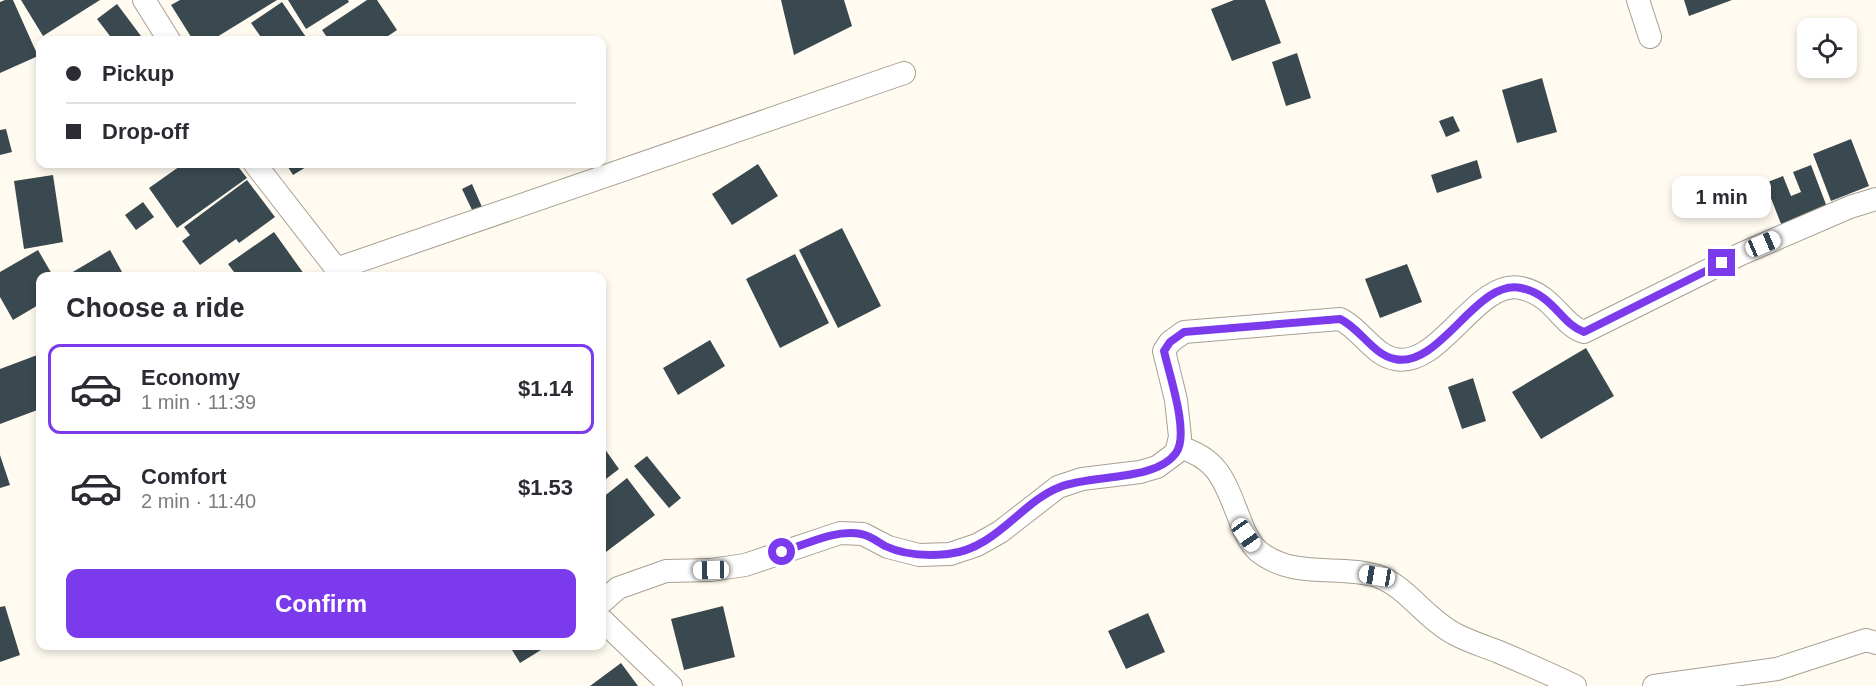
<!DOCTYPE html>
<html lang="en">
<head>
<meta charset="utf-8">
<style>
  :root { --surface:#fff; --page:#f7f7f7; --text:#2b2b33; --muted:#7c7c81; --line:#e1e1e2; --accent:#7c3aed }
  body { margin:0; font-family:Arial,sans-serif; background:var(--page); color:var(--text); height:100vh; display:flex; flex-direction:column; font-size:22px; white-space:nowrap }
  * { box-sizing:border-box; margin:0 }
  p { font-size:20px; color:var(--muted) }
  .icon { flex:none; width:33px; height:33px; fill:none; stroke:currentColor; stroke-width:2; stroke-linecap:round; stroke-linejoin:round }
  .map { position:relative; flex:1; overflow:hidden }
  .panel { position:absolute; left:36px; top:272px; width:570px; height:378px; display:flex; flex-direction:column; background:var(--surface); border-radius:12px; box-shadow:0 3px 9px #0003 }
  .panel>* { flex:none }
  .top-card { position:absolute; left:36px; top:36px; width:570px; height:132px; border-radius:12px; box-shadow:0 3px 9px #0003; display:grid; align-content:center; height:132px; padding:0 30px; background:var(--surface) }
  .fabs { position:absolute; left:1797px; top:18px; display:grid; gap:12px }
  .fabs a { display:grid; place-items:center; width:60px; height:60px; border-radius:12px; background:var(--surface); box-shadow:0 3px 9px #0003; font-size:30px }
  .end { position:absolute; width:27px; height:27px; margin:-14px; border:8px solid #7c3aed; background:#fff; box-shadow:0 0 0 3px #fff }
  .from { border-radius:50% }
  .bubble { position:absolute; height:42px; border-radius:12px; background:var(--surface); box-shadow:0 3px 9px #0003; font-size:20px; font-weight:700; line-height:42px; text-align:center }
  .car { position:absolute; width:18px; height:36px; margin:-18px -9px; border-radius:8px; box-shadow:0 0 4px 2px #0007; background:linear-gradient(#fff 24%,#345 0 40%,#fff 0 76%,#345 0 86%,#fff 0) }
  .top-card b { display:flex; align-items:center; gap:21px; height:57px; font-size:22px }
  .top-card b+b { border-top:2px solid var(--line) }
  .top-card i { width:15px; height:15px; background:var(--text) }
  ul { padding:0; list-style:none }
  li { display:flex; align-items:center; gap:18px; height:90px; margin:0 12px 9px; padding:0 18px; border:3px solid transparent; border-radius:12px }
  li div { flex:1 }
  li b { display:block; font-size:22px }
  li em { font-style:normal; font-weight:700 }
  li.current { border-color:var(--accent) }
  li>.icon { width:54px; height:54px; stroke-width:1.5 }
  h2 { padding:0 30px; font-size:27px; line-height:72px }
  .primary-button { display:flex; gap:12px; margin-top:auto; padding:12px 30px }
  .primary-button a { flex:1; height:69px; border-radius:12px; background:var(--accent); color:#fff; font-size:24px; font-weight:700; line-height:69px; text-align:center }
  .map>svg:first-child { display:block }
</style>
</head>
<body>
<div class="map">
<svg width="1876" height="686" viewBox="0 0 1876 686">
  <rect width="100%" height="100%" fill="#fffbf1"/>
  <path fill="#3a494f" d="M5 0H13L38 56 0 73V2Z
    M21 0H100L43 36Z
    M180 0H277L212 40H193L171 5Z
    M288 0H348L349 2 306 29Z
    M367 0H377L397 30 382 40H329L322 30Z
    M781 0H844L852 26 794 55Z
    M1234 0H1265L1281 43 1232 61 1211 9Z
    M1684 0H1732L1689 16Z
    M282 2 308 40H263L251 23Z
    M117 4 144 40H113L97 19Z
    M1297 53 1311 98 1286 106 1272 62Z
    M1542 78 1557 132 1517 143 1502 90Z
    M1453 116 1460 131 1446 137 1439 121Z
    M6 129 12 152 0 155V130Z
    M1851 139 1869 186 1831 201 1813 154Z
    M1477 160 1482 178 1437 193 1431 175Z
    M183 164H236L247 178 177 228 149 188Z
    M286 164H311L293 175Z
    M758 164 778 196 732 225 712 194Z
    M1811 165 1830 215 1785 234 1765 183 1783 176 1791 196 1801 192 1793 172Z
    M53 175 63 242 24 249 14 181Z
    M247 180 275 217 239 243 236 239 200 265 182 241 190 235 184 227Z
    M472 184 482 207 473 212 462 189Z
    M143 202 154 217 136 230 125 215Z
    M842 228 881 306 838 328 799 250Z
    M274 232 304 274 237 276 228 264Z
    M38 250 53 276H40V304L13 320 0 297V272Z
    M110 250 122 272 115 276H66Z
    M795 254 829 323 780 348 746 279Z
    M1407 264 1422 302 1380 318 1365 279Z
    M710 340 725 366 678 395 663 368Z
    M1586 348 1614 396 1541 439 1512 392Z
    M40 354V409L0 424V369Z
    M1473 378 1486 421 1462 429 1448 387Z
    M602 445 619 469 602 482Z
    M0 455 10 485 0 488Z
    M647 456 681 498 669 508 634 466Z
    M627 478 655 515 602 555V498Z
    M5 606 20 655 0 662V607Z
    M723 606 735 657 684 670 671 619Z
    M1148 613 1165 652 1126 669 1108 631Z
    M509 645H549L520 663Z
    M621 663 638 686H590Z"/>
  <g fill="none" stroke-linecap="round" stroke-linejoin="round">
    <g stroke="#a7a092" stroke-width="24">
      <path id="street" d="M144 0 169 40
        M1638 0 1650 37
        M255 164 342 276
        M336 269 904 73
        M1179 447C1220 459 1225 483 1240 520 1244 531 1249 543 1258 551 1294 580 1339 564 1377 576 1405 585 1425 618 1453 633 1467 641 1484 646 1499 652 1525 663 1550 674 1575 686
        M602 602 618 588 666 571 711 570 745 565 840 533 863 534 888 547 919 555 950 554 977 545 1000 532 1058 487 1082 479 1140 472 1157 467 1176 453 1180 437 1176 400 1164 351 1170 342 1184 332 1340 319C1360 328 1373 355 1395 359 1440 369 1477 278 1521 288 1554 295 1561 325 1584 332L1741 254 1850 207 1876 199
        M602 620 671 686
        M1654 686 1777 669 1866 640 1876 643"/>
    </g>
    <use href="#street" stroke="#fff" stroke-width="22"/>
  </g>
  <g fill="none" stroke-linecap="round" stroke-linejoin="round">
    <path stroke="#7c3aed" stroke-width="8" d="M782 552C807 544 835 529 861 534 869 535 878 542 885 546 904 555 928 556 948 554 996 549 1021 502 1060 487 1091 474 1155 482 1176 453 1190 434 1169 374 1164 351L1170 342 1184 332 1340 319C1360 328 1373 355 1395 359 1440 369 1477 278 1521 288 1554 295 1561 324 1584 332L1722 263"/>
  </g>
</svg>
<div class="fabs">
<a><svg class="icon" aria-label="locate" viewBox="0 0 24 24"><circle cx="12" cy="12" r="6"/><path d="M12 2v4M12 18v4M2 12h4M18 12h4"/></svg></a>
</div>
<i class="end from" style="left:782px;top:552px"></i>
<i class="end" style="left:1722px;top:263px"></i>
<div class="bubble" style="left:1672px;top:176px;width:99px">1 min</div>
<i class="car" style="left:1763px;top:244px;rotate:67deg"></i>
<i class="car" style="left:1246px;top:535px;rotate:145deg"></i>
<i class="car" style="left:711px;top:570px;rotate:269deg"></i>
<i class="car" style="left:1377px;top:576px;rotate:280deg"></i>
<div class="top-card">
<b><i class="from"></i>Pickup</b>
<b><i></i>Drop-off</b>
</div>
<section class="panel">
<h2>Choose a ride</h2>
<ul>
<li class="current"><svg class="icon" aria-label="car" viewBox="0 0 24 24"><path d="M5 17H2v-5l4-1 3-4h7l3 4 3 1v5h-3M9 17h6M6 11h13"/><circle cx="7" cy="17" r="2"/><circle cx="17" cy="17" r="2"/></svg><div><b>Economy</b><p>1 min · 11:39</p></div><em>$1.14</em></li>
<li><svg class="icon" aria-label="car" viewBox="0 0 24 24"><path d="M5 17H2v-5l4-1 3-4h7l3 4 3 1v5h-3M9 17h6M6 11h13"/><circle cx="7" cy="17" r="2"/><circle cx="17" cy="17" r="2"/></svg><div><b>Comfort</b><p>2 min · 11:40</p></div><em>$1.53</em></li>
</ul>
<div class="primary-button"><a>Confirm</a></div>
</section>
</div>
</body>
</html>
